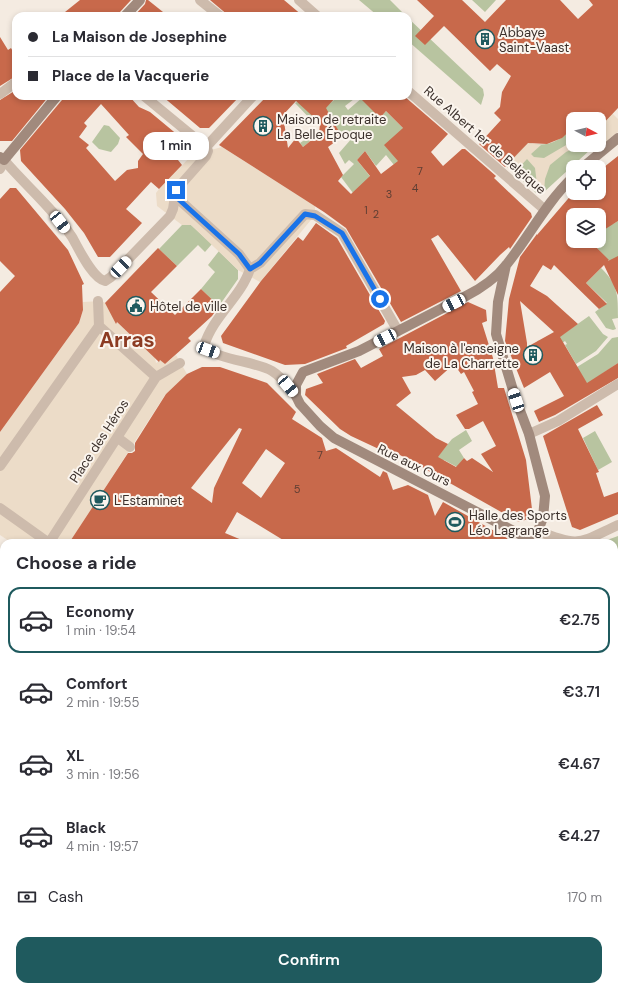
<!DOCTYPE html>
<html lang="en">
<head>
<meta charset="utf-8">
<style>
  :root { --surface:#fff; --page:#f7f7f7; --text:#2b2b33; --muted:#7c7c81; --line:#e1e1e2; --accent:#1f5a5e }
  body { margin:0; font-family:"DM Sans",sans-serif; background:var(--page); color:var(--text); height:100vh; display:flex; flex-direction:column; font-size:15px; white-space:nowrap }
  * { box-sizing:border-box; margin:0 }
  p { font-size:13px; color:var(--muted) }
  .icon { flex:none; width:22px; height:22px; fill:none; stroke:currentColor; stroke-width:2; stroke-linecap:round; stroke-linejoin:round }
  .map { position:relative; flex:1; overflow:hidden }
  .side { position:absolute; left:0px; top:539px; width:618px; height:452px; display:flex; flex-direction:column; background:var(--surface); border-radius:12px 12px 0 0; box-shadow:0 2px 6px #0003 }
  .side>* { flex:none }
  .top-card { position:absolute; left:12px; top:12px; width:400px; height:88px; border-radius:12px; box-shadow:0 2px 6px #0003; display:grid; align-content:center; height:88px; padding:0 16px; background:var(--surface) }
  .needle { width:26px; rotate:97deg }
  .controls { position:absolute; left:566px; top:112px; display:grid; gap:8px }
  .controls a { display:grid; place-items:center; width:40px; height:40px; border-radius:8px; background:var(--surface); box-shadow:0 2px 6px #0003; font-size:20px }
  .end { position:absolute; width:18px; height:18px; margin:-9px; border:5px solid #1a73e8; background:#fff; box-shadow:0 0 0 2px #fff }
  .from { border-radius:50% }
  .bubble { position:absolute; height:28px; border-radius:12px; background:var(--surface); box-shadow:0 2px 6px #0003; font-size:13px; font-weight:600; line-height:28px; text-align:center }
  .car { position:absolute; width:12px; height:24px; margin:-12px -6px; border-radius:5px; box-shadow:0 0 3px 1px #0007; background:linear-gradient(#fff 24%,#345 0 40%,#fff 0 76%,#345 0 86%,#fff 0) }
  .top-card b { display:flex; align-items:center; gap:14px; height:38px; font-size:15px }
  .top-card b+b { border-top:1px solid var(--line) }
  .top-card i { width:10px; height:10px; background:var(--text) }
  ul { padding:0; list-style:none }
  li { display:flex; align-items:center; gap:12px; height:66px; margin:0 8px 6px; padding:0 8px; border:2px solid transparent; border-radius:12px }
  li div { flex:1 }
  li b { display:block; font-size:15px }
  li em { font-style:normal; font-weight:600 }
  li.selected { border-color:var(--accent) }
  li>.icon { width:36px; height:36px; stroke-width:1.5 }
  h2 { padding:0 16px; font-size:18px; line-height:48px }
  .pay { display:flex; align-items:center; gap:10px; height:44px; padding:0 16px; font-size:15px }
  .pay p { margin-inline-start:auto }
  .action { display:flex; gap:8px; margin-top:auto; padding:8px 16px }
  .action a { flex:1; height:46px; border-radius:12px; background:var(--accent); color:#fff; font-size:16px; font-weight:600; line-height:46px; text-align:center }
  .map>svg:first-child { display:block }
</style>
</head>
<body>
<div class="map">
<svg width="618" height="991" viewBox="0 0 618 991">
  <rect width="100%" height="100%" fill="#f4ebe1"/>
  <path fill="#b8c4a0" d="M359 0H390L406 16H378Z
    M472 0H496L485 12Z
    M408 18 483 89 484 95 481 105 408 41Z
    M329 96H358L345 106 348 110 363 97 381 117 386 111 403 128 399 162 394 165 386 155 376 166 365 151 357 160 372 179 353 193 341 177 354 164 349 160 345 164 339 153 353 137 349 132 342 137 331 118 320 124 316 125 295 103 297 102 317 115 334 100Z
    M104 125 109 126 120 138 118 144 111 152 99 149 92 142Z
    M573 128V145H592L590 150 544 192 536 193 506 166 528 143C547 148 560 141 573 128Z
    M319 130V134L303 147 300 143Z
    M602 213 613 224 618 221V261H609L596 247 603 239 599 235V215Z
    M182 225H191L212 244 205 252 198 245 177 266 159 249Z
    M219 251 238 270V279L219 306 201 289 215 272 208 265Z
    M601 268C618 285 618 294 618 318L612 319 616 329 613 330 606 328 595 312 607 303 586 283Z
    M589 316 603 334 608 337 596 351 576 364 565 345 567 344 565 341 551 352 537 341 562 335Z
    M618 337V363L587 384 577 367 598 354 612 338Z
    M466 430 472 441 459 450 464 458 457 467 444 460 434 461 452 439Z
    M595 431 612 462 598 470 583 438Z
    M618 536V575L614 572V543H599Z
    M4 857V878L0 877V862Z
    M4 880V904L1 903 0 906V895Z
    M4 906V926L0 925V908H3Z
    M614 925 618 926V978L614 977 618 960 614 959Z
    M54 987H92L90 991 83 989 82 991H68Z"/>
  <path fill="#ecdcc8" d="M612 113 618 119V132L596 149 590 150 592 145H599V127L601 124 603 125 605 122 604 121Z
    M573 141V145H581L566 152 550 165 545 179 544 192H538L535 168 527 159 514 173 506 166 528 143 541 145 531 154 534 157 544 158Z
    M222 147 315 206V215L260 282 238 270 191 225H182L157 206 156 193 159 189 192 155Z
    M102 301 105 303 117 322 155 358 156 363 161 360 165 364 176 355 187 374 165 395 72 539V543H12L0 535V432L79 323 83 310V302Z
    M618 603V658L614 655V625L616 622 614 621V608Z"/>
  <path fill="#c8694b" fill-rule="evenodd" d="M80 0H131L120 12 119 16H60Z
    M146 0H148L168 16H134L145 4Z
    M210 0H284L303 16H229Z
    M417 0H462L485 22 506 0H560L578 19 593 5 589 0H618V108L599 128V119H592L587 114 581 119H573V128L562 138 547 144 528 143 505 167 479 144 501 120 494 113 500 107 502 92 511 76 497 64 490 71 444 26 425 45 415 36 434 16Z
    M0 37 8 50 11 48 16 57V76L0 86Z
    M16 90V96H49L12 141H0V100Z
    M63 96H129L139 107 150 112 191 146 178 160 182 165 159 189 151 182 126 209 142 223 110 257H98L84 233 65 209 21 161 20 150 62 100ZM101 104 129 135 126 137 143 154 138 161V168L127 170 115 181 86 148 89 145 79 137 87 126 84 123Z
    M162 96H240L209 128H200Z
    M267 96H337L326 108 342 137 328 147 343 175 338 181 351 194 370 176 357 160 365 151 381 174 398 161 384 145 403 128 386 111 380 118 358 96H404L448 134 431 152 443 166 462 149H465L496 176 494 178 531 213 532 217 510 249 509 247 500 255 475 281 438 235 431 239 461 291 401 322 346 228 324 212 219 145ZM296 101 320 123 319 134 303 147 296 138 288 148 283 115Z
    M618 156V221L599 233V215H573V241H602L596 247 609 260 608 261 618 256V295L604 265 586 283 607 304 599 309 554 265 551 270 543 265 530 286 547 296 578 324 560 337 587 383 618 363V378L555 415 539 422 534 411 564 396 550 372 524 388 505 341 509 299 520 257 537 234V235L573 193H599V171ZM520 301 554 332 527 347V343Z
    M10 188H16L68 250 84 284 82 285 83 310 79 323 0 432V292L15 276 0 261V199Z
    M316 223 337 238 385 321 384 324 346 346 347 348 305 364 285 365 223 343 221 336 261 281 298 237 303 241Z
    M158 248 177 266 151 292 175 315 201 289 219 306 212 316 188 338 191 341 165 364 160 360 159 362 117 322 116 324 105 303Z
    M468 302 486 310 487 321 482 323 493 358 498 388H504L526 460 532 509 528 519 519 522 400 455 398 458 351 436 340 429 305 395 306 389 323 383 317 374 355 359 361 368 383 356 379 349ZM454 364 461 374 464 372 474 391 472 392 478 404 456 415 465 429H469L483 421 496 446 481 454 493 472 472 458 467 461 464 458 456 467 438 457 448 444 436 438 396 405 411 393 402 377 416 375 425 370 435 381Z
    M202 367H220L267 383 296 412 292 419 322 438 326 451 336 448 380 477 383 471 387 473 393 490 408 485 428 495 435 516 443 502 516 543H288L237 512 225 533 249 543H69L128 453H132L135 451V443L166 394 187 374ZM239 428 242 429 214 488 212 503 191 488ZM266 449 285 463 261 498 242 483Z
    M597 405 603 415 578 429 599 472 596 473 604 497 618 492V514L580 530 572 527 543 436Z"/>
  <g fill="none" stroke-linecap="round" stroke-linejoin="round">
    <path stroke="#cdbbac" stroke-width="10" d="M200 0 220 16
      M299 0 317 16
      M408 91 544 209
      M0 94 16 82
      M144 96 206 147
      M206 147 253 96
      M0 169 4 160C26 186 53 208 72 237 79 249 92 278 105 281L111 277 170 216 173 209 176 190 206 156 208 151 206 147
      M175 196 239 254 250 269
      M250 269 260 263 305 214 315 215 342 233 398 331
      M250 269C241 297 213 316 204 346 216 360 255 361 272 371 282 377 288 387 296 396
      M98 301 99 326 156 377
      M529 434 558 421 618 384
      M118 438 130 447
      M0 466 99 326
      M0 508 49 543
      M538 531C580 548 579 543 618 525
      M49 543 156 377 180 363
      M0 618 4 611
      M614 664 618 668
      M0 755 4 757
      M0 824 4 815
      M35 991 37 987"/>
    <path stroke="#a18a7d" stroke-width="10" d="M125 16 140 0
      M0 157 4 160 57 96
      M583 167 618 138
      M506 265 498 302 496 334 516 400 529 434 545 496 543 518 533 543
      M533 541 334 438 320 426 300 404 296 396V385L303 372 359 351 466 296C480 289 497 277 507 264 530 235 546 203 573 177
      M420 987V991
      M0 988 12 991
      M395 991 397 987"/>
  </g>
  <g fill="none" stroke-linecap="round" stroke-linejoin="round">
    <path stroke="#1a73e8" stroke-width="5" d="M176 190 175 196 239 254 250 269 260 263 305 214 315 216 342 233 380 299"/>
  </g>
  <defs>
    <g id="building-ring" transform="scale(1)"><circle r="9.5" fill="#fbf5ee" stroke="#1f5a5e" stroke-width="1.5"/><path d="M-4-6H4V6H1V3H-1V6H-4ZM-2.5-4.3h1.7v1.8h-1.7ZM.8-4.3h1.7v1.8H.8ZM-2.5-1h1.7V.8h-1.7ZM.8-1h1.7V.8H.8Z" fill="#1f5a5e"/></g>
    <g id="civic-ring" transform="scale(1)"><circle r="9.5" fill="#fbf5ee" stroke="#1f5a5e" stroke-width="1.5"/><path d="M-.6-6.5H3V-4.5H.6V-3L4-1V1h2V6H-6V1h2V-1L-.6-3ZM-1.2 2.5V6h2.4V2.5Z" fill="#1f5a5e"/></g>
    <g id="cafe-ring" transform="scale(1)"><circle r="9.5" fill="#fbf5ee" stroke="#1f5a5e" stroke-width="1.5"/><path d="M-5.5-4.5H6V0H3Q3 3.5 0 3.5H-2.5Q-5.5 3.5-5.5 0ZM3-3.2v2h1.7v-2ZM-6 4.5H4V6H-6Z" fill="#1f5a5e"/></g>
    <g id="stadium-ring" transform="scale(1)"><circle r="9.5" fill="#fbf5ee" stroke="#1f5a5e" stroke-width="1.5"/><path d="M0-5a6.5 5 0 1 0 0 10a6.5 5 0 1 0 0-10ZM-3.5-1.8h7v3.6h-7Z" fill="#1f5a5e"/></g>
  </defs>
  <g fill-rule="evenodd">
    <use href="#building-ring" x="485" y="39"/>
    <use href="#building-ring" x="263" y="126"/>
    <use href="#civic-ring" x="136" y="306"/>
    <use href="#building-ring" x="533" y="355"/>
    <use href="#cafe-ring" x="100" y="500"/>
    <use href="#stadium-ring" x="455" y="522"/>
  </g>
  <g text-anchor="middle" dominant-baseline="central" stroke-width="4" stroke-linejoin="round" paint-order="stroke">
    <g font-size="11" fill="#5e3e33">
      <text x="420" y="171">7</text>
      <text x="415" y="188">4</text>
      <text x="389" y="194">3</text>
      <text x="366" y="210">1</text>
      <text x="376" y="214">2</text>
      <text x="320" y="455">7</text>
      <text x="297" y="489">5</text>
    </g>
    <g font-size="13" fill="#3b302b" stroke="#fbf5ee" text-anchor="start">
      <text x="499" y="32">Abbaye<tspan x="499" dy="15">Saint-Vaast</tspan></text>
      <text x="277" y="119">Maison de retraite<tspan x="277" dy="15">La Belle Époque</tspan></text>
      <text x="150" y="306">Hôtel de ville</text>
      <text x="519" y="348" text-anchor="end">Maison à l'enseigne<tspan x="519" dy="15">de La Charrette</tspan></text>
      <text x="114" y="500">L'Estaminet</text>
      <text x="469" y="515">Halle des Sports<tspan x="469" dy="15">Léo Lagrange</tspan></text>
    </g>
    <g font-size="13" fill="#3b302b" stroke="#fbf5ee">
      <text transform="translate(485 140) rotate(41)">Rue Albert 1er de Belgique</text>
      <text transform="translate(99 441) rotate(-57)">Place des Héros</text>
      <text transform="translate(414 465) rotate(26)">Rue aux Ours</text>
    </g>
    <g font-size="21" font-weight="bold" fill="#8c3b22" stroke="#fbf5ee">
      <text x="127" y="340">Arras</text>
    </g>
  </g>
</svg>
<div class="controls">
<a><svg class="needle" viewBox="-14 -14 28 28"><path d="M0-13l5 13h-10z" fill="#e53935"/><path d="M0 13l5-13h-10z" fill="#7c7c81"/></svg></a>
<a><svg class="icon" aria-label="locate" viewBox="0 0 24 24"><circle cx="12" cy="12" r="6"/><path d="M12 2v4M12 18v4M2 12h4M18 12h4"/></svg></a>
<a><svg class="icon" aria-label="layers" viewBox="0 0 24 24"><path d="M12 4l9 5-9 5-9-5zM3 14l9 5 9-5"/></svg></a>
</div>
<i class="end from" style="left:380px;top:299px"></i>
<i class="end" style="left:176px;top:190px"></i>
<div class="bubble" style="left:143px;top:132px;width:66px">1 min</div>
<i class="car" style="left:60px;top:222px;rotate:142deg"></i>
<i class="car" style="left:121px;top:267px;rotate:44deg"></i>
<i class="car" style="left:454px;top:303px;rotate:243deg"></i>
<i class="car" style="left:385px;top:338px;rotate:243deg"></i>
<i class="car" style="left:208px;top:350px;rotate:110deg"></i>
<i class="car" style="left:288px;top:386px;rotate:140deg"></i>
<i class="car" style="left:516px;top:400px;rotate:342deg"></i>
<div class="top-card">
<b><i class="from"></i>La Maison de Josephine</b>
<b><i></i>Place de la Vacquerie</b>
</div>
<section class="side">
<h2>Choose a ride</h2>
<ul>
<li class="selected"><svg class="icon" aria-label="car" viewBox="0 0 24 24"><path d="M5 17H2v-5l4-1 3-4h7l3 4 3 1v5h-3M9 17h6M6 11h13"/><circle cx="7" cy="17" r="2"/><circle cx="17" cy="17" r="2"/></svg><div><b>Economy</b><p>1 min · 19:54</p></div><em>€2.75</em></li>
<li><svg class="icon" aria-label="car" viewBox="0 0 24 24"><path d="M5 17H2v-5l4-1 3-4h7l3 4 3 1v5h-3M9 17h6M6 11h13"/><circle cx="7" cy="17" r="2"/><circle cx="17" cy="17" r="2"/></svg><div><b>Comfort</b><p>2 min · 19:55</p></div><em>€3.71</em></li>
<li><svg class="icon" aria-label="car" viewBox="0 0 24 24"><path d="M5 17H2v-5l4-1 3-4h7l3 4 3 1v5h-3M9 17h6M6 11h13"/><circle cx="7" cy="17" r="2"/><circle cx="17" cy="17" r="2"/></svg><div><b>XL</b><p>3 min · 19:56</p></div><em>€4.67</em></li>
<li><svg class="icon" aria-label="car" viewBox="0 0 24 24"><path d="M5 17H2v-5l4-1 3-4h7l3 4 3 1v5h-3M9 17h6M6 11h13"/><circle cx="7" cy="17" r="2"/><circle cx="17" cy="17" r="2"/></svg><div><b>Black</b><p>4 min · 19:57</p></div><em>€4.27</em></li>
</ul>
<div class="pay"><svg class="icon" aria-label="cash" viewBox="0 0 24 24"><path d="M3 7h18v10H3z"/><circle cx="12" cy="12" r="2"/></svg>Cash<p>170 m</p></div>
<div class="action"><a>Confirm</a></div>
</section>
</div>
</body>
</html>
